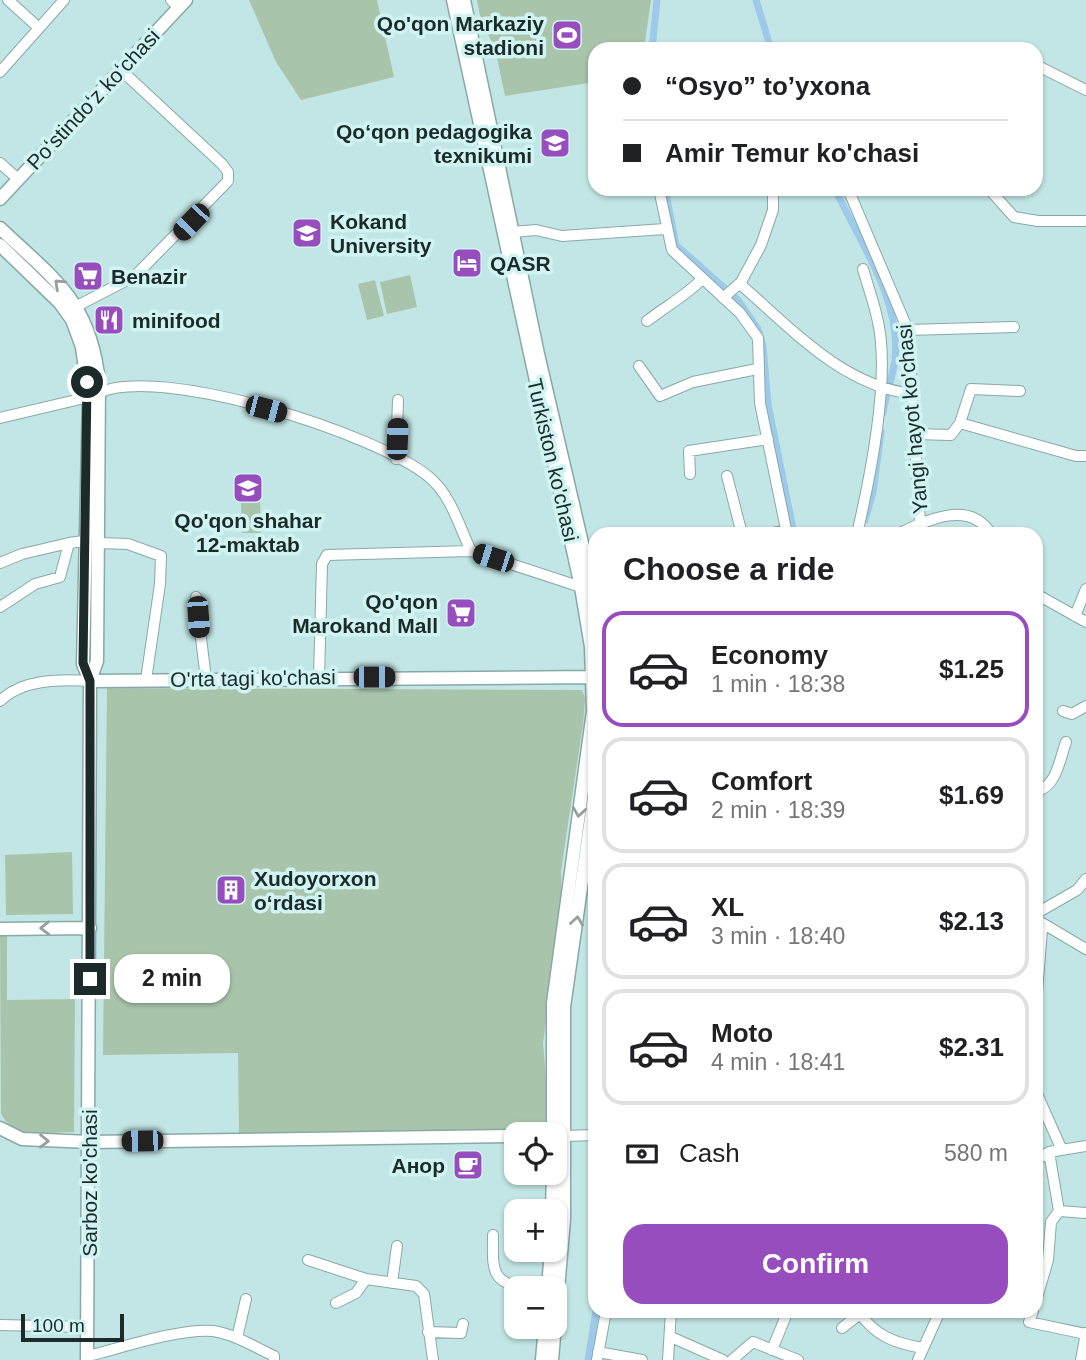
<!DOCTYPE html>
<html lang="en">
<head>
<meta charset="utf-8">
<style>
  :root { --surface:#fff; --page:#f2f2f2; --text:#202124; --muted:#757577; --line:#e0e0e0; --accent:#984dbf }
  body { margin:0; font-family:Arial,sans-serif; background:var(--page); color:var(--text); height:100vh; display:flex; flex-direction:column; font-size:26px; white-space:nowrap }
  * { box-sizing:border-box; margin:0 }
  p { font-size:23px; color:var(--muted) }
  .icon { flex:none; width:38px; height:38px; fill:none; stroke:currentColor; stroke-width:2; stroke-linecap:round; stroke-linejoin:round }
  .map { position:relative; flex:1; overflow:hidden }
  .panel { position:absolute; left:588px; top:527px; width:455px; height:791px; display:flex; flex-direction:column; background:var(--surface); border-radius:21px; box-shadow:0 2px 5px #0004 }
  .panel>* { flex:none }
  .hud { position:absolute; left:588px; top:42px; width:455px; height:154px; border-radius:21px; box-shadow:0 2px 5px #0004; display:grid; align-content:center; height:154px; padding:0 35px; background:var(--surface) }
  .controls { position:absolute; left:504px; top:1122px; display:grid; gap:14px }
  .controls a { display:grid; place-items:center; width:63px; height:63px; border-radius:14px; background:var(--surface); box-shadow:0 2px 5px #0004; font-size:35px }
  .scale { position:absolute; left:21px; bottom:18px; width:103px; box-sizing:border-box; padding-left:7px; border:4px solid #1c2a29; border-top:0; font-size:19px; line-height:24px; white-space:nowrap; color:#1c2a29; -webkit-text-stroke:5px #cff4f2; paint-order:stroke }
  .end { position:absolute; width:32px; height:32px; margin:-16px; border:9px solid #1c2a29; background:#fff; box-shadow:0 0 0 4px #fff }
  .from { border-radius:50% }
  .bubble { position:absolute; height:49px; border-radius:21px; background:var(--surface); box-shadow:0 2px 5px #0004; font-size:23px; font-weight:600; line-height:49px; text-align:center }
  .car { position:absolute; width:21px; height:42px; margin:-21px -10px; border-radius:9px; box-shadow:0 0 5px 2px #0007; background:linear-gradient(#222 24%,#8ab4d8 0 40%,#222 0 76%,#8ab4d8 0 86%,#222 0) }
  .hud b { display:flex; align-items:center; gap:24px; height:66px; font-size:26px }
  .hud b+b { border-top:2px solid var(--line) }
  .hud i { width:18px; height:18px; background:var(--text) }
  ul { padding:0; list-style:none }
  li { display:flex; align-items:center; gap:21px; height:116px; margin:0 14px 10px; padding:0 21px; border:4px solid var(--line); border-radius:21px }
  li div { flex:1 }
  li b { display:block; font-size:26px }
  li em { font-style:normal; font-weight:600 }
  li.current { border-color:var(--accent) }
  li>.icon { width:63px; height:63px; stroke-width:1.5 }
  h2 { padding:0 35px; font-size:32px; line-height:84px }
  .pay { display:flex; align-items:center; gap:18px; height:77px; padding:0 35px; font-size:26px }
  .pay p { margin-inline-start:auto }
  .cta { display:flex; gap:14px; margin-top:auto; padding:14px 35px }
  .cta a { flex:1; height:80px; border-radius:21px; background:var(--accent); color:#fff; font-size:28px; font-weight:600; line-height:80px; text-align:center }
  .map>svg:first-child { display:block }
</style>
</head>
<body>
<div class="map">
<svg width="1086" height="1360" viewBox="0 0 1086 1360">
  <rect width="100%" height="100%" fill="#c2e6e5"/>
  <path fill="#a8c4aa" d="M249 0H377L394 77 301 100 276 62Z
    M477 0H651L644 49H595V82L505 96 495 48 481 21Z
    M410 275 417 307 387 314 380 282Z
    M375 280 384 316 367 320 358 284Z
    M260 498 261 533H242L241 499Z
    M107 688 582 690 585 698 583 724 561 871 562 901 543 1043 549 1113 545 1128 239 1135 238 1053 103 1055Z
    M72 852 73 914 6 915 5 855Z
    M0 934H7V1000L75 999 74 1132C48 1132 13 1141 1 1113Z"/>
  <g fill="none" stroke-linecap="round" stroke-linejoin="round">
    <path stroke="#9dc9eb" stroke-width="7" d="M756 0 771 49
      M652 49 657 0
      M665 189 676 245 738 300 758 329 763 346 768 404 794 534
      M835 189C859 241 902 300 895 360 892 378 886 395 883 413
      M865 520 873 492 881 432
      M588 1360 596 1311"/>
    <g stroke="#87a9a8" stroke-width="12">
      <path id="minor" d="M8 0 39 28
        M171 0 179 8
        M1036 65 1086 90
        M0 72 64 0
        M0 163 18 179
        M659 189 672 250 740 313 758 338 760 403 787 534
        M773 189V210L761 245 740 284C791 328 842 386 913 394
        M848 189 908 330 920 523 926 534
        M989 189 1014 217 1038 221H1086
        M512 232 536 230 562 236 665 229
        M723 298 740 283
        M77 306 135 276 228 181V172L222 164 121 70
        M647 321C666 306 687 295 702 279
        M908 330 1014 327
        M639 366 660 396 693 382 757 369
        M99 393C160 364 378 434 429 477 451 495 459 526 471 551L581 587
        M0 418 89 397
        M960 423 971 389 1020 391
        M915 434 951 435 960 423 1076 456H1086
        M396 459 398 400
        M690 474 689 451 768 439
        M727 476 742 534
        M768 534 786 530
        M857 534C870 478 886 399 881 342 879 317 870 293 863 269
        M898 534C927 520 970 499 991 534
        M99 543 128 544 161 556 160 584 146 680
        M0 563 22 554 69 543
        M1036 594 1086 622
        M196 597 206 679
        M0 607 35 584 60 577 69 543 84 541
        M1075 616 1086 589
        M319 677 322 564 327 555 471 551
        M0 701C22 679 61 679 90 681
        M1063 711 1072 714 1086 706
        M1036 805 1038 791C1057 785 1060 758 1066 742
        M583 877 595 876
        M1037 913 1077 890 1086 879
        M1042 923 1086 949
        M1036 1004 1042 930
        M1036 1014 1037 1094 1061 1148
        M564 1136 595 1135
        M1036 1160 1049 1152 1086 1146
        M1059 1211 1086 1213
        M493 1235C493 1267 489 1284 527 1288
        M308 1260 366 1279 416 1286 424 1294 433 1360
        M392 1283 397 1246
        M1036 1301 1048 1260 1051 1222 1059 1211 1049 1152
        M336 1303 356 1293 366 1279
        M858 1311C875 1336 894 1343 923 1348
        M1033 1311 1029 1322 1086 1334
        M0 1325 88 1327
        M842 1328 860 1314
        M428 1332 461 1333 463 1324
        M671 1337 723 1360
        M237 1338 246 1299
        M772 1350 785 1318
        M598 1352 642 1360
        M88 1356C121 1348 180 1328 213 1331 234 1334 255 1347 274 1356V1360
        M597 1360 606 1311
        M668 1360 671 1311
        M732 1360 753 1342 798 1360
        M918 1360 940 1311
        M1081 1360 1086 1333"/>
    </g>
    <g stroke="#87a9a8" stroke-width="15">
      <path id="major" d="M453 0 581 587 591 647 593 711 553 1003V1134
        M464 0 538 354 595 599
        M0 199 186 0
        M0 228C55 280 91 302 99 383L97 661 90 681 87 1360
        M0 245 60 303 72 320 82 347 89 397 83 664 90 681
        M90 681 595 677
        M0 929 90 928
        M0 1128 22 1139 89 1142 516 1136
        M552 1211 553 1172
        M548 1288 551 1250
        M542 1360 545 1326
        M552 1360 564 1219V1007L595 790"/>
    </g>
    <use href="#minor" stroke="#fff" stroke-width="10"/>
    <use href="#major" stroke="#fff" stroke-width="12"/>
  </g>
  <defs><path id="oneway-chevron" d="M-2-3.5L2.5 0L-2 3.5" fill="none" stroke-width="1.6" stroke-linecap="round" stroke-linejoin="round" transform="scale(1.75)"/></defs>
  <g stroke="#999f9f">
    <use href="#oneway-chevron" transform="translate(59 284) rotate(-137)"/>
    <use href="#oneway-chevron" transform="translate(579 812) rotate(98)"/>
    <use href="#oneway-chevron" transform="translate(577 921) rotate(-82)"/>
    <use href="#oneway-chevron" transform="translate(45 928) rotate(179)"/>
    <use href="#oneway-chevron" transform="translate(44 1141) rotate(1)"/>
  </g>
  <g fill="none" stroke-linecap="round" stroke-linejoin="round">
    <path stroke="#1c2a29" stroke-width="9" d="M87 382 83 663 90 681V979"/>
  </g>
  <defs>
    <g id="stadium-square" transform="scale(1.575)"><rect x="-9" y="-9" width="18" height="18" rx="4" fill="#984dbf" stroke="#cff4f2"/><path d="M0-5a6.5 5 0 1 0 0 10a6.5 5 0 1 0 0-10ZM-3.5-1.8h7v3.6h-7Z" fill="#fff"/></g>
    <g id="university-square" transform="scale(1.575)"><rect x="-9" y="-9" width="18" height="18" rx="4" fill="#984dbf" stroke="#cff4f2"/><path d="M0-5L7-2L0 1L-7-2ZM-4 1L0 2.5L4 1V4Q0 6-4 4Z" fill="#fff"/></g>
    <g id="hotel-square" transform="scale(1.575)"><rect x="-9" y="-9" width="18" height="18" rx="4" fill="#984dbf" stroke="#cff4f2"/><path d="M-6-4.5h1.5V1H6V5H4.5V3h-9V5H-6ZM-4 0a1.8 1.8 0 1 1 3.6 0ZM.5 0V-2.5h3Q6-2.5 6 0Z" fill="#fff"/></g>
    <g id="supermarket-square" transform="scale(1.575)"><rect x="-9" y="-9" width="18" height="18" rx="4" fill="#984dbf" stroke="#cff4f2"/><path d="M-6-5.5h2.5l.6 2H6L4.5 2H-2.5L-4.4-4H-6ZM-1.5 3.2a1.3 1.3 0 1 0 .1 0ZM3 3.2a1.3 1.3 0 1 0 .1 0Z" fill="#fff"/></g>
    <g id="restaurant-square" transform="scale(1.575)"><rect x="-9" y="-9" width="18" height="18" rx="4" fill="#984dbf" stroke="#cff4f2"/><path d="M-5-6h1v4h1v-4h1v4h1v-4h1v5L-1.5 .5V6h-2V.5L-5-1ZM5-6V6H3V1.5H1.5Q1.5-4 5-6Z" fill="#fff"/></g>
    <g id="school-square" transform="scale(1.575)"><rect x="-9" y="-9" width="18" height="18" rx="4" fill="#984dbf" stroke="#cff4f2"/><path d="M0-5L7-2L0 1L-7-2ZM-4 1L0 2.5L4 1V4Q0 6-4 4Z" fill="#fff"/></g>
    <g id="building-square" transform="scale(1.575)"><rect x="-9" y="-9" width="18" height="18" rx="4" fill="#984dbf" stroke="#cff4f2"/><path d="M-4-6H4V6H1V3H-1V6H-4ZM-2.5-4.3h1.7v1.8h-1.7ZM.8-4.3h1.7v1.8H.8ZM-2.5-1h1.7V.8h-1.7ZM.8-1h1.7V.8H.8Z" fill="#fff"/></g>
    <g id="cafe-square" transform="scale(1.575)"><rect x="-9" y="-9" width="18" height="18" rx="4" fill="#984dbf" stroke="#cff4f2"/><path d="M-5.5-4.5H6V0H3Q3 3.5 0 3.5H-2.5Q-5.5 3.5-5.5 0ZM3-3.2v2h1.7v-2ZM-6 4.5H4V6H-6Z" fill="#fff"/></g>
  </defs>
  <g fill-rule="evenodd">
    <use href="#stadium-square" x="567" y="35"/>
    <use href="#university-square" x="555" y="143"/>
    <use href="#university-square" x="307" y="233"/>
    <use href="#hotel-square" x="467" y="263"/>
    <use href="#supermarket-square" x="88" y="276"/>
    <use href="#restaurant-square" x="109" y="320"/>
    <use href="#school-square" x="248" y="488"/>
    <use href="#supermarket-square" x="461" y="613"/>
    <use href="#building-square" x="231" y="890"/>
    <use href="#cafe-square" x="468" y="1165"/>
  </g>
  <g text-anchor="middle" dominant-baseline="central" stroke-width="7" stroke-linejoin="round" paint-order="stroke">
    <g font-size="21" font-weight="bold" fill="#1c2a29" stroke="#cff4f2" text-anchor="start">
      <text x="544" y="23" text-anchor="end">Qo'qon Markaziy<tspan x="544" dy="24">stadioni</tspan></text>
      <text x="532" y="131" text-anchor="end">Qo‘qon pedagogika<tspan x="532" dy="24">texnikumi</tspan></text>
      <text x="330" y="221">Kokand<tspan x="330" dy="24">University</tspan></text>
      <text x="490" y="263">QASR</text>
      <text x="111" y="276">Benazir</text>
      <text x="132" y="320">minifood</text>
      <text x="248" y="520" text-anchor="middle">Qo'qon shahar<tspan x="248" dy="24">12-maktab</tspan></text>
      <text x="438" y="601" text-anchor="end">Qo'qon<tspan x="438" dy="24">Marokand Mall</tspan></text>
      <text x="254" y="878">Xudoyorxon<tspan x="254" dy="24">oʻrdasi</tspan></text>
      <text x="445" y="1165" text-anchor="end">Анор</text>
    </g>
    <g font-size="21" fill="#1c2a29" stroke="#cff4f2">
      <text transform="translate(93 99) rotate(-47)">Poʻstindoʻz koʻchasi</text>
      <text transform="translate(912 419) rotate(-95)">Yangi hayot ko'chasi</text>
      <text transform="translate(553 460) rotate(77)">Turkiston ko'chasi</text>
      <text transform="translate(253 678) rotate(-1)">O'rta tagi ko'chasi</text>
      <text transform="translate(89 1183) rotate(-90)">Sarboz ko'chasi</text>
    </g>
  </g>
</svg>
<div class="controls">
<a><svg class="icon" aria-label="locate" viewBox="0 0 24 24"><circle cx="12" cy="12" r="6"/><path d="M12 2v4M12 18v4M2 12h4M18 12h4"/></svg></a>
<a>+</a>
<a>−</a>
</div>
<div class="scale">100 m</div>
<i class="end from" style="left:87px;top:382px"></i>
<i class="end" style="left:90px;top:979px"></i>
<div class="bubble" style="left:114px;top:954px;width:116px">2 min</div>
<i class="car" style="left:191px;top:222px;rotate:224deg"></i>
<i class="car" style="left:266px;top:409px;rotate:105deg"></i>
<i class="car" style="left:397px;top:439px;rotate:2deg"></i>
<i class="car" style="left:493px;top:558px;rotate:288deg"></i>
<i class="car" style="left:198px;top:617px;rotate:176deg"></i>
<i class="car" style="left:374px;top:677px;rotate:90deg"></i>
<i class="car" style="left:142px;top:1141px;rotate:269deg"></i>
<div class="hud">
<b><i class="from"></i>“Osyo” to’yxona</b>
<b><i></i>Amir Temur ko'chasi</b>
</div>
<section class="panel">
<h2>Choose a ride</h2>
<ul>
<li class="current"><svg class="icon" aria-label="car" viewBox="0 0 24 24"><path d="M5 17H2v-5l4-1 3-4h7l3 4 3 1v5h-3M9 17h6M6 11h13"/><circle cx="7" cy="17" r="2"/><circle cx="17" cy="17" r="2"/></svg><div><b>Economy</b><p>1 min · 18:38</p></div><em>$1.25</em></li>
<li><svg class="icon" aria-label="car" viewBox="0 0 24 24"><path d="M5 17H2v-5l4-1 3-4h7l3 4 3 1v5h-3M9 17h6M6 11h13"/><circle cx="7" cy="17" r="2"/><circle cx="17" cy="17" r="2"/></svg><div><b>Comfort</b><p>2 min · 18:39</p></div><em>$1.69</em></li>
<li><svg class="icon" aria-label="car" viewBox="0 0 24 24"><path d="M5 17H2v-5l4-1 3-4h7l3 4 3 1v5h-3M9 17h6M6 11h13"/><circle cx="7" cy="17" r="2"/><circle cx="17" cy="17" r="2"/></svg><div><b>XL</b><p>3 min · 18:40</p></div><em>$2.13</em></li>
<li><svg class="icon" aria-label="car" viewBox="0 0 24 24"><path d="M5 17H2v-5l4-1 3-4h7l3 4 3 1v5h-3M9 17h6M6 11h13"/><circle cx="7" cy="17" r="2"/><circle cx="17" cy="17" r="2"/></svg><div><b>Moto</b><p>4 min · 18:41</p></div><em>$2.31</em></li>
</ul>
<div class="pay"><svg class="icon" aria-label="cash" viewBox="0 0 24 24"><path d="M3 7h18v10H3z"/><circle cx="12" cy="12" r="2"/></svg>Cash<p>580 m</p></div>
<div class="cta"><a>Confirm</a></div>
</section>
</div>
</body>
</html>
